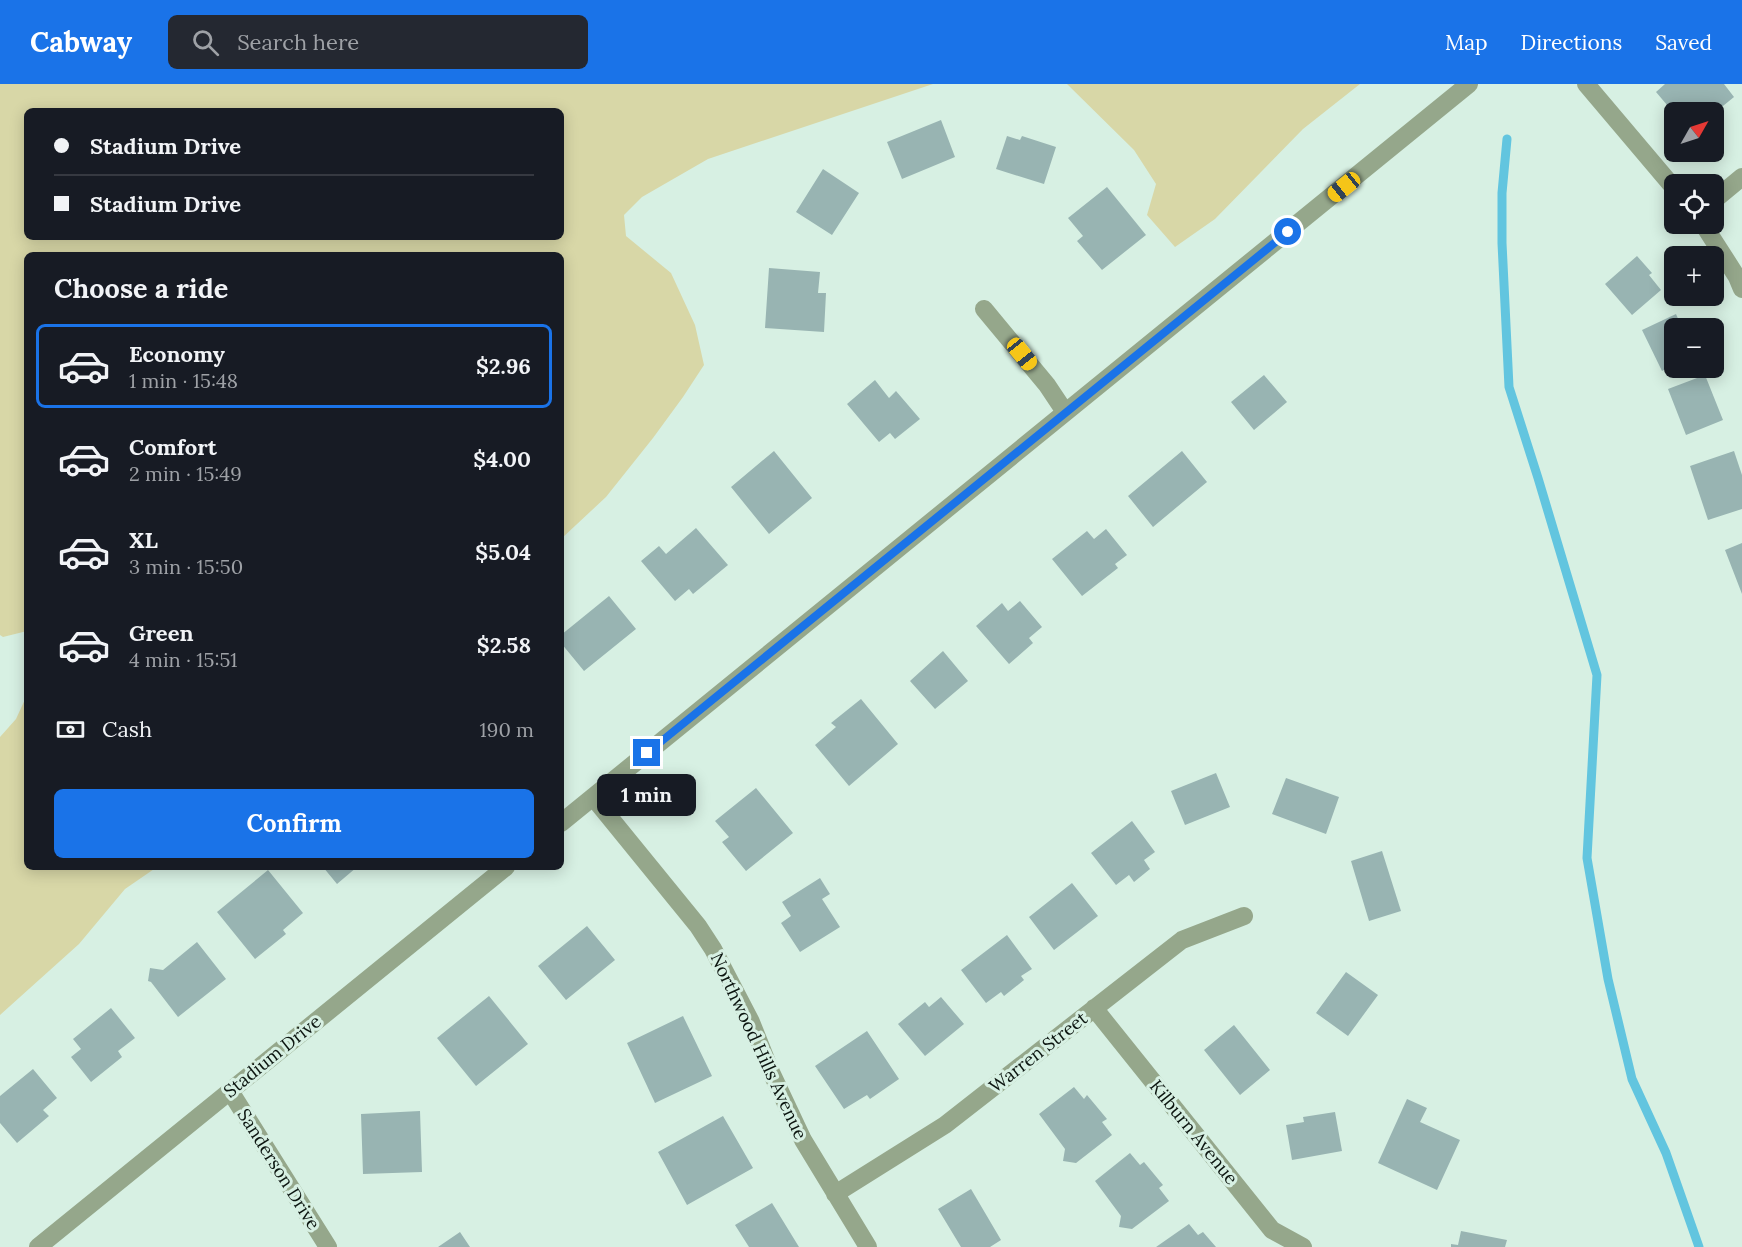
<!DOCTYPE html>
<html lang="en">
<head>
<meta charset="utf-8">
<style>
  :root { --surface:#171b24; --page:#242831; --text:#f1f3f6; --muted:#9ea1a6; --line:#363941; --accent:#1a73e8 }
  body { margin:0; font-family:Lora,serif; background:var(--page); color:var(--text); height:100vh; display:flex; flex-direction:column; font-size:22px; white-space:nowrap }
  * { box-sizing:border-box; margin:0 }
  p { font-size:20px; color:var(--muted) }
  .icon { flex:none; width:33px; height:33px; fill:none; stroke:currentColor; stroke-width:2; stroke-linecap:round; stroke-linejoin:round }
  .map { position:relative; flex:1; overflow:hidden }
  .details { position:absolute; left:24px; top:168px; width:540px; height:618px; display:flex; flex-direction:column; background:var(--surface); border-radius:9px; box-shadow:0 3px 15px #0003 }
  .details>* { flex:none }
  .guide { position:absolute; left:24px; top:24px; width:540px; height:132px; border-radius:9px; box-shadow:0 3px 15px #0003; display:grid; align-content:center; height:132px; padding:0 30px; background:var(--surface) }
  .needle { width:39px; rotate:51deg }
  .buttons { position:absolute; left:1664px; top:18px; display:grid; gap:12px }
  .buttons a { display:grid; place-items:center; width:60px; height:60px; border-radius:9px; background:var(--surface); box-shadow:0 3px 15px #0003; font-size:30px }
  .end { position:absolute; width:27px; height:27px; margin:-14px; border:8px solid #1a73e8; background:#fff; box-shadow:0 0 0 3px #fff }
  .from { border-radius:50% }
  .bubble { position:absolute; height:42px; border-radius:9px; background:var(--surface); box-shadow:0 3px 15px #0003; font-size:20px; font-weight:800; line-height:42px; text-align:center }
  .car { position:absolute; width:18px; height:36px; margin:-18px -9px; border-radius:8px; box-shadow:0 0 4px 2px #0007; background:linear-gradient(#f5c518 24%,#345 0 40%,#f5c518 0 76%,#345 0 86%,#f5c518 0) }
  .guide b { display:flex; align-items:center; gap:21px; height:57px; font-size:22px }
  .guide b+b { border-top:2px solid var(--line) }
  .guide i { width:15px; height:15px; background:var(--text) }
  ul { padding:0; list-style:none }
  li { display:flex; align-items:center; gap:18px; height:84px; margin:0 12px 9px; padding:0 18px; border:3px solid transparent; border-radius:9px }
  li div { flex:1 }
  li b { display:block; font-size:22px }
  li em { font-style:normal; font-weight:800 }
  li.active { border-color:var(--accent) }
  li>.icon { width:54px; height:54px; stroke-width:1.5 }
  h2 { padding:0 30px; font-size:27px; line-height:72px }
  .pay { display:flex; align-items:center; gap:15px; height:66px; padding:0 30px; font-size:22px }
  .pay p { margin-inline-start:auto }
  .primary-button { display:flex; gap:12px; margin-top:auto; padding:12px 30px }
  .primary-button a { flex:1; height:69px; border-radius:9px; background:var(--accent); color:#fff; font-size:24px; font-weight:800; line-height:69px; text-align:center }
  header { display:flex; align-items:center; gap:36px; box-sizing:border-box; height:84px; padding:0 30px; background:var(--accent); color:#fff }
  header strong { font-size:28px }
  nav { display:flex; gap:33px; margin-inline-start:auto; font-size:21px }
  .search { width:420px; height:54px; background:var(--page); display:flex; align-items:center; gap:15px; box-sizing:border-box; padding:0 21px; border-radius:9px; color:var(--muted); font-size:22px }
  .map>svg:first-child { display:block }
</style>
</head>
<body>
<header>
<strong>Cabway</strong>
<div class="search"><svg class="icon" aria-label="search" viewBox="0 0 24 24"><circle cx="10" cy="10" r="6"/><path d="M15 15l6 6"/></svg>Search here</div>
<nav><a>Map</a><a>Directions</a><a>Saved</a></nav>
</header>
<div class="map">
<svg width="1742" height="1163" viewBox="0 0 1742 1163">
  <rect width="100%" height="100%" fill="#d7f0e3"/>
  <path fill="#d8d7a7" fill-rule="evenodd" d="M0 0H933L708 75 642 113 624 131 626 152 671 189 695 241 704 281 683 313 653 354 606 413 561 455V171H27V547L3 553 0 551ZM27 27H561V153H27Z
    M1067 0H1360L1303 45 1215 135 1175 163 1147 131 1156 100 1134 66Z
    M27 611V783H157L125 805 79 860 0 931V653L16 635Z"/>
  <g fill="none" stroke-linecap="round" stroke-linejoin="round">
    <path stroke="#62c5df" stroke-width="9" d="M1507 55 1502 109V159L1509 303 1538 394 1597 591 1587 774 1608 895 1632 995 1666 1069 1699 1163"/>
  </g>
  <path fill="#98b4b2" d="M1665 0H1724L1734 13 1718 26 1723 32 1713 40V28H1673L1656 8Z
    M941 36 955 73 902 95 887 58Z
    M1007 52 1020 56 1022 52 1056 63 1044 100 996 85Z
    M823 85 859 109 832 151 796 128Z
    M1107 103 1146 151 1102 186 1077 157 1083 152 1068 134Z
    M1637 172 1652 189 1649 191 1661 206 1632 231 1605 200Z
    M769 184 820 188 818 209H826L824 248 765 244Z
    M1676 230 1682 244H1674V281L1662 287 1642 246Z
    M1264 291 1287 318 1254 346 1231 318Z
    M1705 291 1723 336 1686 351 1668 305Z
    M875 296 889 314 896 307 920 335 895 355 890 349 879 358 847 320Z
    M774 367 812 414 769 450 731 403Z
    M1182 367 1207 398 1153 443 1128 412Z
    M1734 367 1742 391V425L1708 436 1690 382Z
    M696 444 728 481 693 510 689 505 675 517 641 477 659 462 666 470Z
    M1106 445 1127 471 1115 480 1118 484 1082 512 1052 475 1087 447 1094 455Z
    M1742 459V510L1725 466Z
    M609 512 636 545 584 587 561 559V551Z
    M1020 517 1042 543 1029 554 1033 559 1009 580 976 542 1002 519 1008 527Z
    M943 567 968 597 935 625 910 597Z
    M861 615 898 660 849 702 815 661 836 643 831 639Z
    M1216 689 1230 723 1185 741 1171 707Z
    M1286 694 1339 713 1326 750 1272 730Z
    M756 704 793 749 746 787 722 758 729 753 715 737Z
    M1132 737 1155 768 1144 776 1150 785 1134 798 1129 791 1116 801 1091 769Z
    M1382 767 1401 827 1369 837 1351 777Z
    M323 783H357L337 800Z
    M268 786 303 829 283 846 286 850 255 875 217 828Z
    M820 794 830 810 822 815 840 843 800 868 781 839 791 832 782 818Z
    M1072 799 1098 832 1054 866 1029 833Z
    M587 842 615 876 566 916 538 882Z
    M1007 851 1032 885 1021 892 1024 896 1004 912 1001 908 986 919 961 886Z
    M197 858 226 895 178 933 151 898 148 897 150 884 163 886Z
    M1346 888 1378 911 1348 952 1316 929Z
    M489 912 528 960 476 1002 437 954Z
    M941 913 964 940 925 972 898 940 925 918 929 923Z
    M111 924 135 954 118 967 122 973 91 998 71 973 81 965 73 955Z
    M683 932 712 992 655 1019 627 959Z
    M1234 941 1270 986 1240 1011 1204 966Z
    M867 947 899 995 870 1015 867 1011 844 1025 815 982Z
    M33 985 57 1014 43 1026 49 1032 17 1059 0 1039V1012Z
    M1074 1003 1084 1015 1087 1011 1107 1035 1102 1038 1112 1051 1076 1079 1063 1077 1065 1065 1039 1030Z
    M1407 1015 1427 1024 1420 1038 1460 1056 1437 1106 1378 1079Z
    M420 1027 422 1088 363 1090 361 1030Z
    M1335 1028 1342 1067 1292 1076 1286 1041 1304 1038 1303 1033Z
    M723 1032 753 1084 687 1121 658 1068Z
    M1130 1069 1140 1081 1144 1078 1163 1101 1159 1104 1169 1117 1132 1145 1119 1143 1121 1132 1095 1097Z
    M971 1105 1001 1156 990 1163H961L938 1125Z
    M772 1119 799 1163H749L735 1141Z
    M1189 1140 1198 1151 1203 1148 1216 1163H1156Z
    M1461 1147 1507 1156 1505 1163H1451V1160L1458 1161Z
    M460 1148 470 1163H438Z"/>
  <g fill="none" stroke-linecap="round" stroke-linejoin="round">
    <path stroke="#95a78b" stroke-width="18" d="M1586 0 1674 104
      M1713 117 1742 93
      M1703 140 1737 193 1742 205
      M984 225 1047 301 1065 328
      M593 713 698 842 713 865 751 938 771 988 803 1056 868 1163
      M561 739 1469 0
      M1094 924 1272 1146 1303 1163
      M230 1007 328 1163
      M835 1110 945 1041 1182 856 1244 832
      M38 1163 506 783"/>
  </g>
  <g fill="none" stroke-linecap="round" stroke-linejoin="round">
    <path stroke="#1a73e8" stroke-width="8" d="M647 669 1288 148"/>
  </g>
  <g text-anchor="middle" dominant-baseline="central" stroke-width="6" stroke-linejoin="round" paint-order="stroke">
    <g font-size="18" fill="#0b140f" stroke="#d7f0e3">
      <text transform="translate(759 962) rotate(65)">Northwood Hills Avenue</text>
      <text transform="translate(1038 968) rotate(-38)">Warren Street</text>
      <text transform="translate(272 972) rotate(-39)">Stadium Drive</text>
      <text transform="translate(1194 1048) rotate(51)">Kilburn Avenue</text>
      <text transform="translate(279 1085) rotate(58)">Sanderson Drive</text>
    </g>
  </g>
</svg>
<div class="buttons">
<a><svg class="needle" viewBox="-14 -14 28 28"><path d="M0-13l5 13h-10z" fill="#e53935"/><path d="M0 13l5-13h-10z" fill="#9ea1a6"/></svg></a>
<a><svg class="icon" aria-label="locate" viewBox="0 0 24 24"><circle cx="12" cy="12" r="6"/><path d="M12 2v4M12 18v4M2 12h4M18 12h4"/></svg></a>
<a>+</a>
<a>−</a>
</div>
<i class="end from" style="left:1288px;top:148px"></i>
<i class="end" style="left:647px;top:669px"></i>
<div class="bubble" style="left:597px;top:690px;width:99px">1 min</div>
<i class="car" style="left:1344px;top:103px;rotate:231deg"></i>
<i class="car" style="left:1022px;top:270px;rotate:141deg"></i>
<div class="guide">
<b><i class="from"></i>Stadium Drive</b>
<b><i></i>Stadium Drive</b>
</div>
<section class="details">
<h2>Choose a ride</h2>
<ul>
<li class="active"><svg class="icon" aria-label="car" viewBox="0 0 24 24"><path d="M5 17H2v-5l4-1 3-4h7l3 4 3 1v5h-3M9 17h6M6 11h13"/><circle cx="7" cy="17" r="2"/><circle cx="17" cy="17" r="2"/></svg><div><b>Economy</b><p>1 min · 15:48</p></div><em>$2.96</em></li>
<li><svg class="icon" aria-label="car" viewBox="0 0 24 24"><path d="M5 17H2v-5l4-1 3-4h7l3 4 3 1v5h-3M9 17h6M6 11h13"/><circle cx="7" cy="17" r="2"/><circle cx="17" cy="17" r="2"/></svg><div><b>Comfort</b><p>2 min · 15:49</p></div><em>$4.00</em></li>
<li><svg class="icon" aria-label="car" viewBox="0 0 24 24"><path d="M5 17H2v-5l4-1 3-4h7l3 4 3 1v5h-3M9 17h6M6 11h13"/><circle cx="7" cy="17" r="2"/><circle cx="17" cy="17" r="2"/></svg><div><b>XL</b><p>3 min · 15:50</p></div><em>$5.04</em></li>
<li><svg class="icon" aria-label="car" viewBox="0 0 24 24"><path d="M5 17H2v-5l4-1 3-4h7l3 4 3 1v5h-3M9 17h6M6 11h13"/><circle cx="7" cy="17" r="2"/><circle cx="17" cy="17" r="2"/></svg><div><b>Green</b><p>4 min · 15:51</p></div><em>$2.58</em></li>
</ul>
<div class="pay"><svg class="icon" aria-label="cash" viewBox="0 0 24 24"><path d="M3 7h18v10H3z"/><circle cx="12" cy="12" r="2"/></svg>Cash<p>190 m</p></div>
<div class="primary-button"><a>Confirm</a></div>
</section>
</div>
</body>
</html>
